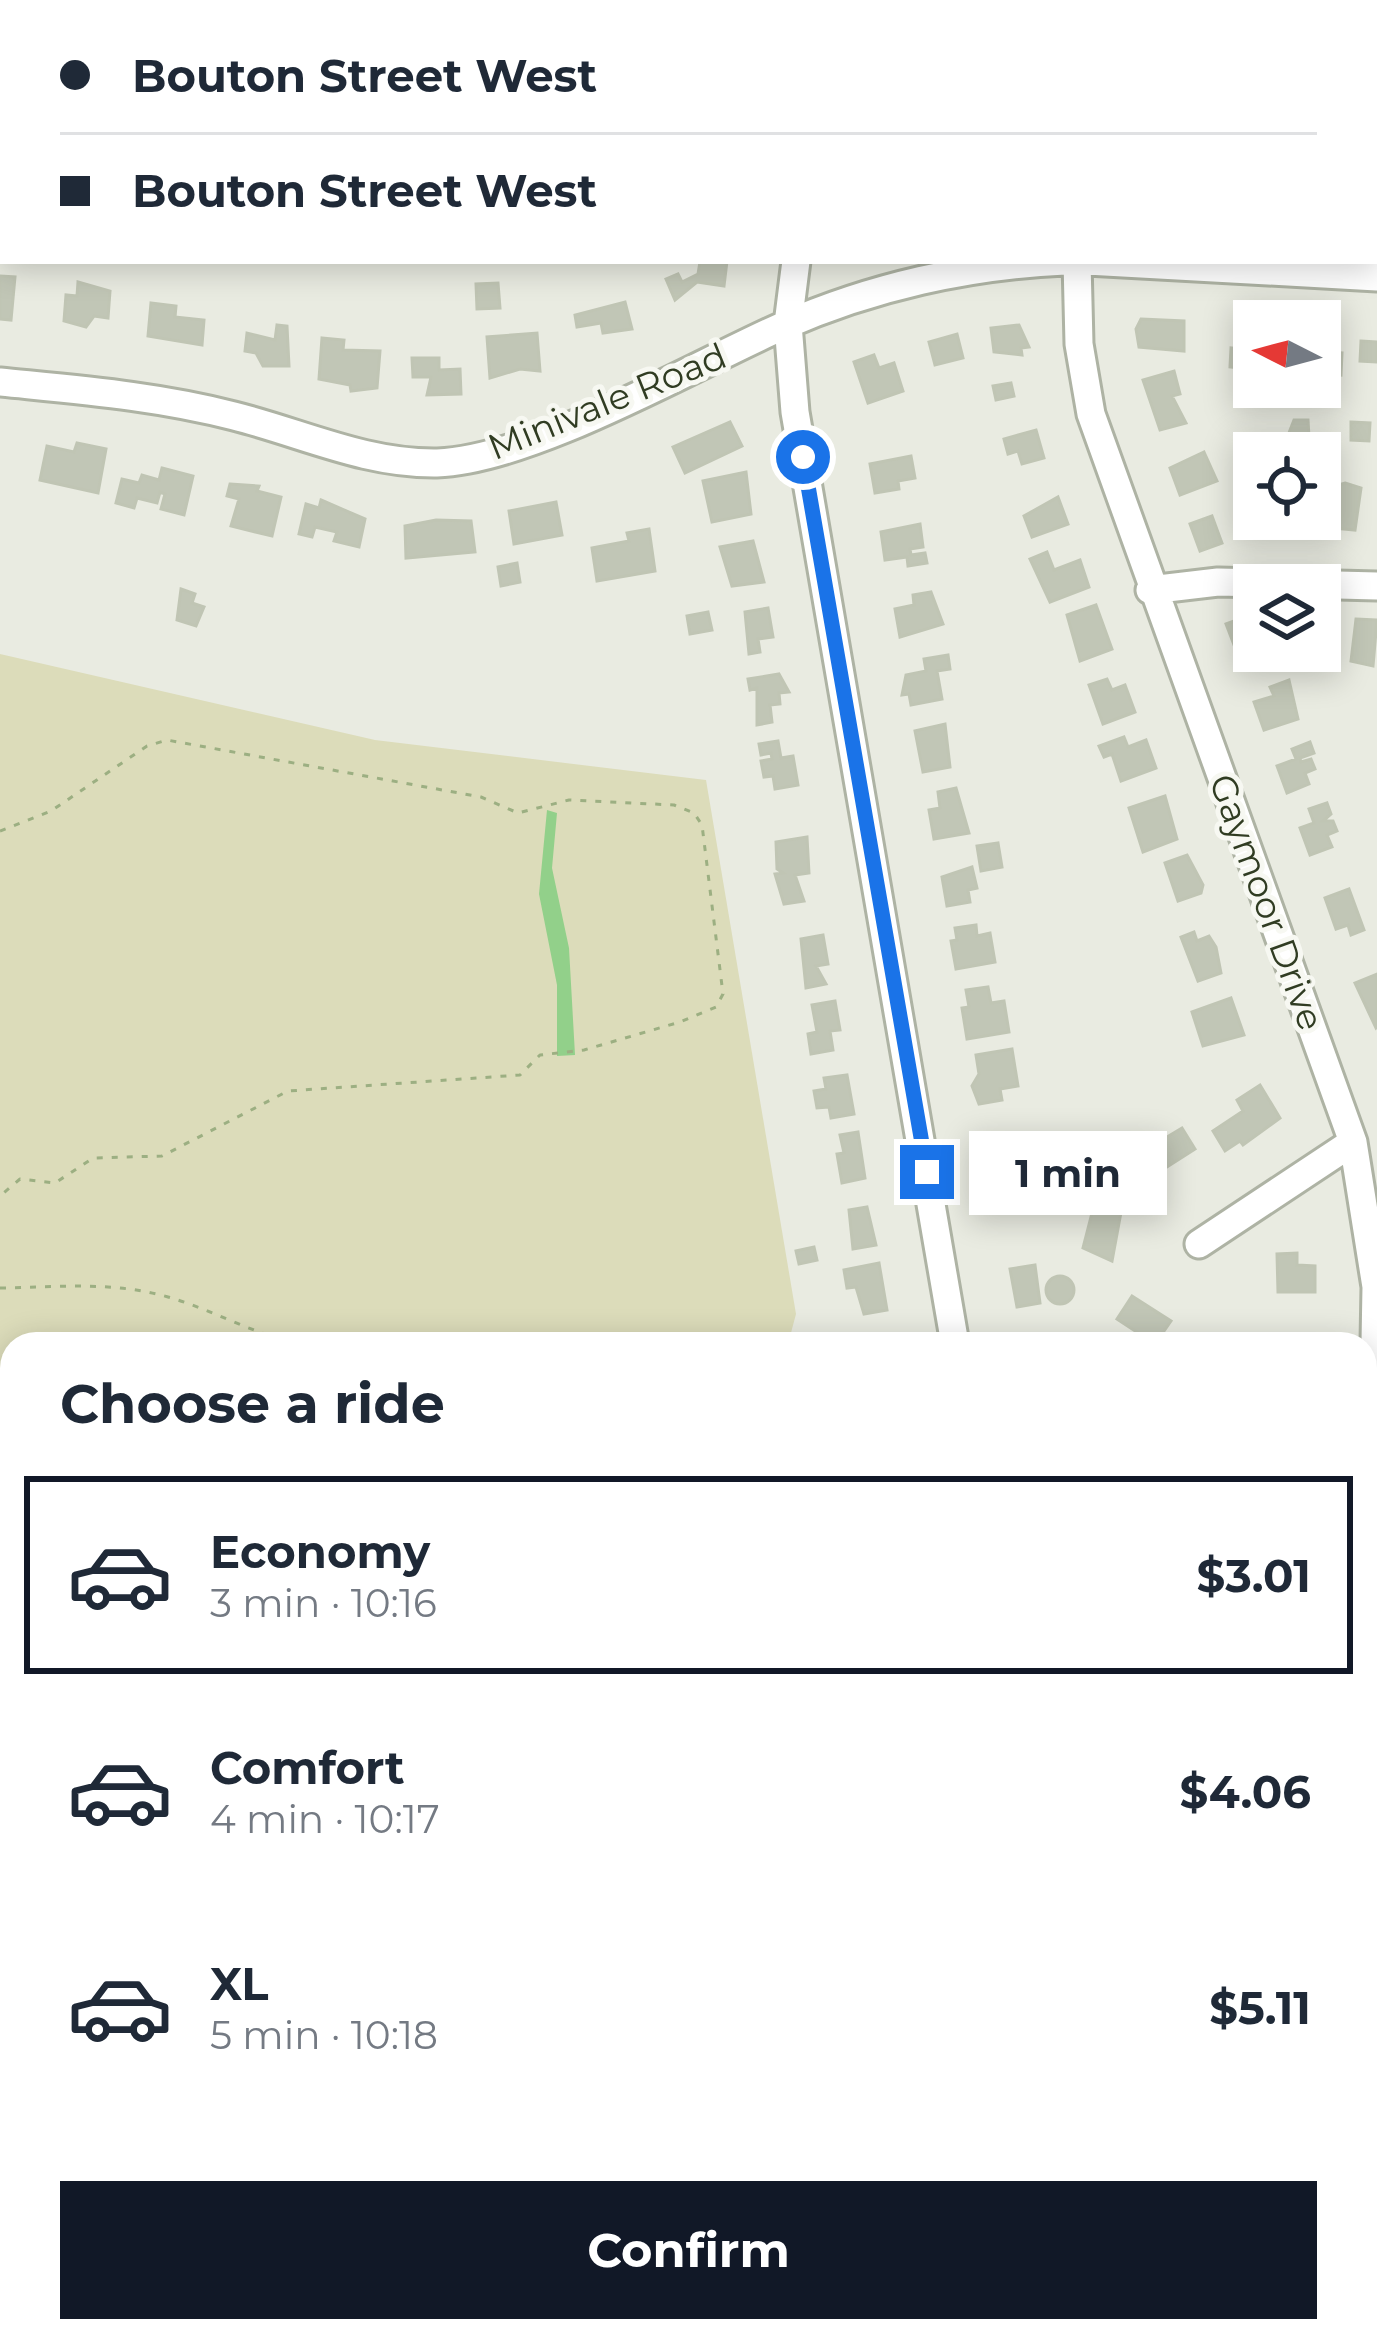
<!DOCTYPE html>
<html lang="en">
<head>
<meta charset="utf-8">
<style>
  :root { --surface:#fff; --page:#f2f2f3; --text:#1f2937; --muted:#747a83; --line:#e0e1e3; --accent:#111827 }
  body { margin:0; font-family:Montserrat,sans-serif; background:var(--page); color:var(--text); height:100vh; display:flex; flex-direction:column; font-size:45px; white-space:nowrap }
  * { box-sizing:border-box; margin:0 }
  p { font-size:39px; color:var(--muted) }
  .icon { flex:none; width:66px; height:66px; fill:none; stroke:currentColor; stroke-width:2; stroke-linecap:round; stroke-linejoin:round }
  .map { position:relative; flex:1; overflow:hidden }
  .panel { position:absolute; left:0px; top:1332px; width:1377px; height:1011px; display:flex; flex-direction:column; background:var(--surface); border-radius:36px 36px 0 0; box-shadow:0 6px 30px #0003 }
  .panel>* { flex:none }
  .guide { position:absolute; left:0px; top:0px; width:1377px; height:264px; box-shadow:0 6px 30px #0003; display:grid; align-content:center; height:264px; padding:0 60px; background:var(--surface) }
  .needle { width:78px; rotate:276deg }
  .buttons { position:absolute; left:1233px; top:300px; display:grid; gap:24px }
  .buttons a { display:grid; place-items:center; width:108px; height:108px; border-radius:0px; background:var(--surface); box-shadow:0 6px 30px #0003; font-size:60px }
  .end { position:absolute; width:54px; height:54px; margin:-27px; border:15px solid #1a73e8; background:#fff; box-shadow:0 0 0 6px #fff }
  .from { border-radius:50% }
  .bubble { position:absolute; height:84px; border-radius:0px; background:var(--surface); box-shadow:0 6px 30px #0003; font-size:39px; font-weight:700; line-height:84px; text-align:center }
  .guide b { display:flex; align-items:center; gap:42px; height:114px; font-size:45px }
  .guide b+b { border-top:3px solid var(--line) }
  .guide i { width:30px; height:30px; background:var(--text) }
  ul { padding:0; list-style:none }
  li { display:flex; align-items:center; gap:36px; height:198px; margin:0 24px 18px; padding:0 36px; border:6px solid transparent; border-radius:0px }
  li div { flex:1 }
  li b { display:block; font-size:45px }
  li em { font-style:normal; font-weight:700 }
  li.on { border-color:var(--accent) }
  li>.icon { width:108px; height:108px; stroke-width:1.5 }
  h2 { padding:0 60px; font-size:54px; line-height:144px }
  .action { display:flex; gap:24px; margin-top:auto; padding:24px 60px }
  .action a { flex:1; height:138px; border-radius:0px; background:var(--accent); color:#fff; font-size:48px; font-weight:700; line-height:138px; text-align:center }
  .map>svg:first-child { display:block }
</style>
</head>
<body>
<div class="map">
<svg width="1377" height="2342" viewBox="0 0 1377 2342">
  <rect width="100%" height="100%" fill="#e9ebe1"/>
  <path fill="#dcdcba" d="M0 654 375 740 706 780 796 1314 788 1344H12V2331H1011L1009 2342H0Z"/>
  <path fill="#92d08a" d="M547 810 557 813 552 868 569 948 575 1055 557 1056V985L539 894Z
    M12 1378V1525C0 1500 0 1415 0 1380Z"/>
  <path fill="#c1c6b6" stroke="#c0c5b4" stroke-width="3" d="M727 261 724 286 697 282 675 300 666 279 678 274 682 282 698 274 700 262Z
    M0 276 15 277 11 320 0 319Z
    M78 282 110 291 108 318 94 316 86 327 64 321 66 295 77 296Z
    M498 283 500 308 477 309 476 284Z
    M625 302 632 329 603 333 601 323 577 327 575 315Z
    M151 303 176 306 175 317 204 320 202 345 148 336Z
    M1141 319 1184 321V351L1139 347 1136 329Z
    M277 325 287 326 289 366H263L256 353 245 351 247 333 275 340Z
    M1019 325 1029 347 1021 348 1022 355 994 352 991 328Z
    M1242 328 1254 329V352L1241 351 1240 368 1230 367 1231 348 1241 349Z
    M1320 332 1328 333 1326 364 1329 352 1342 353 1341 375 1320 373Z
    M537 333 540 371 520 369 490 378 487 337Z
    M957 334 963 358 935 365 929 342Z
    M322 338 344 340 343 350 380 351 377 388 351 391 350 385 319 379Z
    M1361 341 1377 342V362L1360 361Z
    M874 355 879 368 894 363 903 391 868 403 854 362Z
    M412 358H439V370L460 369 461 394 427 395 431 377H413Z
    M1174 371 1180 394 1172 396 1186 423 1160 430 1143 380Z
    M1011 383 1014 396 996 400 993 386Z
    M1294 420H1308L1309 437 1287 438Z
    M730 422 742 446 685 473 673 447Z
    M1351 422 1370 423 1369 441 1351 440Z
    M1036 430 1044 458 1022 464 1018 451 1008 454 1004 439Z
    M77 443 106 449 98 493 40 480 47 446 74 452Z
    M1204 452 1217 481 1180 495 1170 468Z
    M911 456 915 478 898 481 899 489 875 493 870 464Z
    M162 468 193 476 184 515 161 509 165 494 160 492 157 503 137 498 134 508 116 503 122 479 139 483 142 475 159 480Z
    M746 472 751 514 712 522 703 481Z
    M1345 483 1361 488 1355 530 1334 528 1332 521 1335 486Z
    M230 484 259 486 257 491 281 497 272 536 231 526 239 499 227 496Z
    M1058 497 1068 524 1032 537 1024 516Z
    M321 500 365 519 359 547 334 541 337 532 315 527 312 537 299 534 306 504 319 508Z
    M556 502 562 535 514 544 509 511Z
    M1212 516 1222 543 1200 551 1190 524Z
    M436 520 471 521 475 552 406 558 405 526Z
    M920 524 923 547 910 549 911 555 925 553 927 563 908 566 907 557 885 560 881 532Z
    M649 529 655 571 597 581 592 548 629 541 627 533Z
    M753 541 764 582 732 586 720 547Z
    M1047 552 1054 570 1080 560 1089 587 1050 602 1030 559Z
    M517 563 520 582 501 586 498 567Z
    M181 589 195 594 192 603 204 607 196 626 177 620Z
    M931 592 943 624 900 637 895 609 914 605 913 595Z
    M1096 605 1112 649 1080 661 1067 615Z
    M768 608 773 637 758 639 760 652 749 654 745 612Z
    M708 612 712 630 690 634 687 616Z
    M1248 616 1257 651 1239 658 1226 624Z
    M1356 619 1377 620 1373 666 1351 661Z
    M948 655 950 669 937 671 942 699 911 705 909 694 902 695 906 675 926 671 924 659Z
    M779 674 789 692 779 693 780 704 770 705 772 722 757 725V688L750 690 748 679Z
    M1107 679 1112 690 1125 685 1135 712 1103 724 1089 685Z
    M1289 680 1298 719 1264 730 1254 702 1274 696 1270 687Z
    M945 724 950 767 923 772 915 731Z
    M1124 737 1128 747 1146 740 1156 768 1121 781 1112 754 1104 757 1099 746Z
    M778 741 781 758 793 756 798 785 775 789 773 776 764 777 761 761 772 759 771 753 761 755 759 744Z
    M1310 742 1314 753 1300 758 1301 762 1311 759 1315 769 1305 773 1309 784 1287 793 1277 766 1296 759 1292 749Z
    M956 788 969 833 934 839 929 810 940 808 938 792Z
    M1165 796 1177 839 1143 852 1129 808Z
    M1327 803 1331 814 1323 821H1333L1337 831 1327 835 1332 847 1310 855 1300 828 1314 823 1309 809Z
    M807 837 809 873 795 875 804 901 784 904 775 874 783 873 777 869 776 842Z
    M998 843 1002 867 981 871 977 846Z
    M1187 855 1203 885 1201 893 1178 901 1165 863Z
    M972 867 977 888 968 890 970 902 947 906 942 877Z
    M1349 889 1364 930 1351 935 1348 925 1336 929 1325 898Z
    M976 925 977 936 990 933 995 962 956 969 951 941 957 940 955 928Z
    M1194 932 1197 941 1209 936 1216 947 1221 973 1198 981 1181 937Z
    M823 935 828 964 816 966 826 984 806 988 801 939Z
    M1377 974V1027L1376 1028 1355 983Z
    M988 987 991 1003 1004 1001 1009 1032 967 1039 962 1008 969 1007 966 990Z
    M1231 998 1244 1035 1203 1046 1192 1012Z
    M835 1001 840 1030 830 1031 833 1050 811 1054 808 1034 817 1032 812 1005Z
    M1012 1049 1018 1086 1000 1089 1002 1100 979 1104 972 1086 979 1074 976 1055Z
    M847 1075 854 1114 831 1118 829 1107 817 1108 814 1091 826 1089 824 1078Z
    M1260 1085 1280 1118 1243 1145 1240 1141 1225 1151 1213 1131 1243 1111 1237 1100Z
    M1182 1128 1195 1149 1156 1174 1142 1152Z
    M858 1132 865 1178 842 1183 837 1154 844 1153 840 1135Z
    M1009 1139 1016 1178 992 1182 987 1153 993 1152 991 1143Z
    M1101 1178 1126 1185 1112 1261 1083 1248Z
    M867 1207 876 1245 853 1249 849 1210Z
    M814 1247 817 1260 799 1264 796 1251Z
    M1297 1253V1265L1315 1266V1292H1278L1277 1254Z
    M879 1263 887 1310 864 1314 856 1287 847 1288 844 1270Z
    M1035 1265 1040 1303 1017 1307 1010 1269Z
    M1046 1290a14 14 0 1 1 28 0a14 14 0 1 1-28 0Z
    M1132 1296 1171 1321 1155 1344 1117 1319Z
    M1369 1827 1377 1829V1855L1365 1853Z
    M1377 2307V2336L1347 2338V2331H1365V2308Z
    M1249 2331H1286L1284 2342H1246Z"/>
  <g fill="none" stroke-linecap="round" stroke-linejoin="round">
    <g stroke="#aeb3a4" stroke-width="33">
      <path id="minor" d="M312 0 392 3
        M405 3 449 0
        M858 3 859 0
        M1201 3 1203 0
        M796 261 788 324 795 412 955 1344
        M1077 261 1079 344 1091 414 1353 1142 1376 1287 1371 1559
        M1087 261 1377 277
        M0 382C79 390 157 396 234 416 302 433 365 464 437 463 531 460 693 366 783 326 871 287 969 265 1065 261
        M1150 590 1218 582 1377 586
        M1199 1244 1353 1142
        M1365 1983 1377 1985
        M1365 2253 1377 2255"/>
    </g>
    <path stroke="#9caf82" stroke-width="3" stroke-dasharray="6 9" stroke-linecap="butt" d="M0 831 51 811 147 746 167 740 481 797 518 813 569 800 674 805 694 813 702 825 723 994 716 1007 680 1022 584 1050 540 1055 520 1075 288 1091 162 1156 93 1158 55 1183 20 1179 0 1196
      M0 1288C57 1287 113 1281 168 1297 214 1310 254 1335 301 1344
      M0 1621 12 1625
      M0 2165 12 2160
      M0 2314 12 2315
      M447 2331 607 2342
      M1011 2342 1012 2331"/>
    <use href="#minor" stroke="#fff" stroke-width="27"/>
  </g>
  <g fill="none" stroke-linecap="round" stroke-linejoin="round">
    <path stroke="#1a73e8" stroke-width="15" d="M803 457 927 1172"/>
  </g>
  <g text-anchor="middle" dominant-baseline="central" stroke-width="10" stroke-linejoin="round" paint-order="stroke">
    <g font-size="36" fill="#303c22" stroke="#f7f8f2">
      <text transform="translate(607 401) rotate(-22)">Minivale Road</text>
      <text transform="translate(1267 902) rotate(70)">Gaymoor Drive</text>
    </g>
  </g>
</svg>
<div class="buttons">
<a><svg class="needle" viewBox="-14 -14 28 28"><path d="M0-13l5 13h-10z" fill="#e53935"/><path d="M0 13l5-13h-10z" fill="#747a83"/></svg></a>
<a><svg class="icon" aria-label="locate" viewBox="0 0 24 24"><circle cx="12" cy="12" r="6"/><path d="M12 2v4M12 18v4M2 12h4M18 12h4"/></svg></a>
<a><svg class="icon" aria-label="layers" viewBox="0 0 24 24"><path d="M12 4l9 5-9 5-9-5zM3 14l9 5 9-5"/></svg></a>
</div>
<i class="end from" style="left:803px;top:457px"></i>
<i class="end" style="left:927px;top:1172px"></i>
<div class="bubble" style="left:969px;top:1131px;width:198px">1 min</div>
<div class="guide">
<b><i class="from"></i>Bouton Street West</b>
<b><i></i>Bouton Street West</b>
</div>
<section class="panel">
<h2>Choose a ride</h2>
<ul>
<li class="on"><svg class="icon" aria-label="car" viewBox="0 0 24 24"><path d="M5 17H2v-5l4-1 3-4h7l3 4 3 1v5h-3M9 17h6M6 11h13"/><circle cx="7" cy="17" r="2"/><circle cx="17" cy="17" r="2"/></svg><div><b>Economy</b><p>3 min · 10:16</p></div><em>$3.01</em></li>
<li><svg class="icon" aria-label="car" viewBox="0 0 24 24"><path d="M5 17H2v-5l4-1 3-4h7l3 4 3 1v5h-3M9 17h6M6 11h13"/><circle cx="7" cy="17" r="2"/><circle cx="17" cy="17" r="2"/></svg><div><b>Comfort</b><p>4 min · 10:17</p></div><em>$4.06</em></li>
<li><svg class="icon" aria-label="car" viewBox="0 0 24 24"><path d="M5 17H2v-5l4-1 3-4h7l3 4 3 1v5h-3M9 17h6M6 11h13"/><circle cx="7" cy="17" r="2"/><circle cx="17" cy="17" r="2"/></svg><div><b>XL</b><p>5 min · 10:18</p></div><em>$5.11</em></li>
</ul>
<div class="action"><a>Confirm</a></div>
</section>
</div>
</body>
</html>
